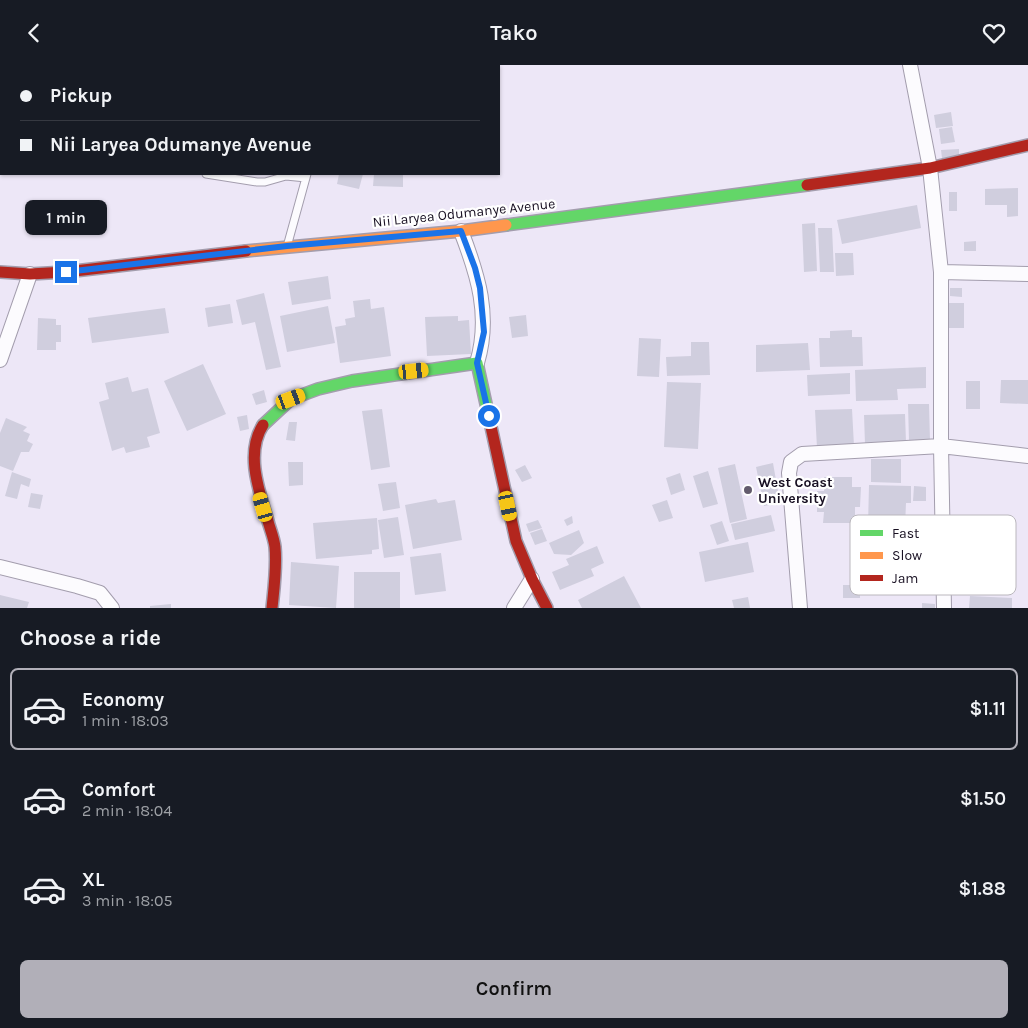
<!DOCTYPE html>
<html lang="en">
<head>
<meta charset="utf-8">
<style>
  :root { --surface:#171b24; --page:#242831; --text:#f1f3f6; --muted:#9ea1a6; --line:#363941; --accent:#b1afb8 }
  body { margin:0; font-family:Karla,sans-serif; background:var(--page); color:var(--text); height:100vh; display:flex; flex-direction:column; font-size:19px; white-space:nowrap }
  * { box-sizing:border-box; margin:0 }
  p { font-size:16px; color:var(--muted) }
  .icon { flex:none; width:28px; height:28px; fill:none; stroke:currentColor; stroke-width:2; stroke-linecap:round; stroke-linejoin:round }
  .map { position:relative; height:543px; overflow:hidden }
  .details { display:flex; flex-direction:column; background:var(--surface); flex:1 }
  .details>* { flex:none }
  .banner { position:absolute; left:0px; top:0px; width:500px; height:110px; box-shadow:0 1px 4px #0004; display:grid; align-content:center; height:110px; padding:0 20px; background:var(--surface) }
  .end { position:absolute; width:22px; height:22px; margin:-11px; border:6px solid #1a73e8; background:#fff; box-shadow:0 0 0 2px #fff }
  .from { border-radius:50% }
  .bubble { position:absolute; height:35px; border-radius:8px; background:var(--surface); box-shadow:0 1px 4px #0004; font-size:16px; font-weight:600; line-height:35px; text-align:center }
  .car { position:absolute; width:15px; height:30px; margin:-15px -8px; border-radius:6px; box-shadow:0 0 4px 1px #0007; background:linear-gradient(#f5c518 24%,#345 0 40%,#f5c518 0 76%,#345 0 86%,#f5c518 0) }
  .banner b { display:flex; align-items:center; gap:18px; height:48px; font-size:19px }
  .banner b+b { border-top:1px solid var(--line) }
  .banner i { width:12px; height:12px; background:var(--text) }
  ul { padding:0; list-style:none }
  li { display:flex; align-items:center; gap:15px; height:82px; margin:0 10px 8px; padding:0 10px; border:2px solid transparent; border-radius:8px }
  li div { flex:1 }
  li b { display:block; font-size:19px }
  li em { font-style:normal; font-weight:600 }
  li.on { border-color:var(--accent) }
  li>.icon { width:45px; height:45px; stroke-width:1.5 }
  h2 { padding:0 20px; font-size:22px; line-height:60px }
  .primary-button { display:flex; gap:10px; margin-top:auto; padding:10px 20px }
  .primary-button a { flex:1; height:58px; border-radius:8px; background:var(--accent); color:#111; font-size:20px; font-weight:600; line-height:58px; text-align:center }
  header { display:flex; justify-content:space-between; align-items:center; height:65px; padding:0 20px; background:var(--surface); font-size:22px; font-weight:600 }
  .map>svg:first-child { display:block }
</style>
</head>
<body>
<header><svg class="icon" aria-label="back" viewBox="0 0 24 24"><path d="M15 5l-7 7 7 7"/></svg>Tako<svg class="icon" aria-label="heart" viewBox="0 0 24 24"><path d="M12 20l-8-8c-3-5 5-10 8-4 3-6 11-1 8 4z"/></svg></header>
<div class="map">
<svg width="1028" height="543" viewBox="0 0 1028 543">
  <rect width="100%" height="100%" fill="#ede7f7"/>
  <path fill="#d0cede" d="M951 47 953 61 936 63 934 50Z
    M952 62 955 77 941 79 939 64Z
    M959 84V92L942 93 941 85Z
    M339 109H363L359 124 337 119Z
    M374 109H403V122L373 121Z
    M1018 123V151L1007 152V140H985V124Z
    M949 127H957V146H949Z
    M917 140 921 163 842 179 837 155Z
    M815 158 817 206 804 207 802 159Z
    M818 163H832L834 207H820Z
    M976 176V186H964V177Z
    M835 188H853L854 210 836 211Z
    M328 211 331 234 292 240 288 217Z
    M950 223H962V232L950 231Z
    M264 228 281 302 266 305 255 257 242 260 236 235Z
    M370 234 371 244 384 242 391 291 340 298 335 262 346 260 345 254 355 252 353 236Z
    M949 238H964V263H949Z
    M230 239 233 258 208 262 205 243Z
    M328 241 335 278 287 287 280 251Z
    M165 243 169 268 92 278 88 253Z
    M526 250 528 271 512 273 509 252Z
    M458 251V256L469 255 471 289 427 291 425 252Z
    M38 253 56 254V260H61V277H56V285H37Z
    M852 265V272H862L863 301 820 302 819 273H830V266Z
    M639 273 661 274 659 312 637 311Z
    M691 277H709L710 310 667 311 666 292 691 291Z
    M808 278 810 305 756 307V280Z
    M203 299 226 349 187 366 164 316Z
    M926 302V323L897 324 898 335 856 336 855 305Z
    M850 308V329L808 331 807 310Z
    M128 312 132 327 148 323 160 368 147 372 150 382 126 388 124 382 112 386 99 337 109 334 105 318Z
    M1001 315H1028V339L1000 338Z
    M966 316H980V344H966Z
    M667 317 701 318 698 384 664 382Z
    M264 325 267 337 256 340 252 329Z
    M908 339H929L930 376H909Z
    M382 344 390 402 371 405 362 346Z
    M852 344 854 381 817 383 815 345Z
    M905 349 906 377 865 379 864 350Z
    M247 350 249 364 240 366 237 352Z
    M6 353 27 362 23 366 30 369 27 376 33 379 29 387H21L13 406 0 401V368Z
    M289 357H297L295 376 286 375Z
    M871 394H901V418L871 417Z
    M288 397H303V420L289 421Z
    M773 398 780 438 764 441 756 402Z
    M735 399 747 454 730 458 718 403Z
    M525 400 532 413 522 417 515 405Z
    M708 406 718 439 703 443 693 411Z
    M12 407 31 414 29 422 21 419 17 434 5 431Z
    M680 408 685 425 671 430 666 413Z
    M824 412H852V422H861L860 442H855V458H823L824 447H817V426H824Z
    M396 417 400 443 383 446 378 419Z
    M869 420 911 421V438H906L905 462 868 461Z
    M914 421 926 422V436H913Z
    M31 428 43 430 40 444 28 442Z
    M436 434 438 438 455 435 462 475 413 484 405 440Z
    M667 435 673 453 659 457 652 440Z
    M771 450 775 466 735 475 731 459Z
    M572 451 573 458 567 461 564 455Z
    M398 452 404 490 384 493 378 455Z
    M377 453 379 484 372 485V489L316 494 313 458Z
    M538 455 542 463 529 467 526 459Z
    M722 456 729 476 717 480 710 460Z
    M542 464 547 476 535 480 530 468Z
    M579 465 584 478 571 490 554 489 549 478Z
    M748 477 754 507 705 517 699 487Z
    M597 481 604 498 591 504 594 511 560 525 552 507 569 500 566 494Z
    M441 488 446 526 415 530 410 492Z
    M291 497 339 501 336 543 289 540Z
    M354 507H400V543H354Z
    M624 511 641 543H582L578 535Z
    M843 520H860V533H843Z
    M0 530 29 537 27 543H0Z
    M970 531 1012 533V543H969Z
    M748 532 750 543H734L732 535Z
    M922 538 935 539V543H922Z
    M171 539V543H150V541Z"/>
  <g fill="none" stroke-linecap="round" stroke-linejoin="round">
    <g stroke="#a39dad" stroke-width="9">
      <path id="lane" d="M185 1 186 0
        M227 1V0
        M338 1 339 0
        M206 109 257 117H265L286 111 306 113
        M288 178 307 109"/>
    </g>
    <g stroke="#a39dad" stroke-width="16">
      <path id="street" d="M910 0 930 103 941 207 1028 209
        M461 166C478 210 491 251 477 298
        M941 207V381L944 543
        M0 295 30 209
        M0 502 77 521 100 528 112 543
        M514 543 532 514
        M800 543 789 408 791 397 802 389 941 381 1028 391"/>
    </g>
    <g stroke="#a39dad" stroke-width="14">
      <path id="fast" d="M506 160 807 120
        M263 360 291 334 318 324 352 316 477 298 488 348"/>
    </g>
    <g stroke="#a39dad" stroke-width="14">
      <path id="slow" d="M246 186 461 166 506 160"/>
    </g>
    <g stroke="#a39dad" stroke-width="14">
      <path id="jam" d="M807 120 930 103 1028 80
        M0 207 30 209 66 207 246 186
        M488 348 516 476 532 514 547 543
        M263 360C245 388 259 426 268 456 270 464 274 473 275 482 277 502 274 523 272 543"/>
    </g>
    <use href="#lane" stroke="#fcfbfe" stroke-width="7"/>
    <use href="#street" stroke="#fcfbfe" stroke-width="14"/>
    <use href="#fast" stroke="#63d668" stroke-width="11"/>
    <use href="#slow" stroke="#ff974d" stroke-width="11"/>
    <use href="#jam" stroke="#b3261e" stroke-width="11"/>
  </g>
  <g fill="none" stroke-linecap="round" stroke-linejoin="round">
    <path stroke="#1a73e8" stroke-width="6" d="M66 207 287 181 461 166 475 203 480 223 484 267 477 298 489 351"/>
  </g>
  <circle fill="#635b6d" stroke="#fff" stroke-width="2" cx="748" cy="425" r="5"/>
  <g text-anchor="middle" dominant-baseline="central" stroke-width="4.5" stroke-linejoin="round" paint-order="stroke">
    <g font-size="14" fill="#181022" stroke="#fff">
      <text transform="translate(464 148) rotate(-6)">Nii Laryea Odumanye Avenue</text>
    </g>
    <g font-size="14" font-weight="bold" fill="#181022" stroke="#fff" text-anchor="start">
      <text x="758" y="417">West Coast<tspan x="758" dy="16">University</tspan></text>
    </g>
  </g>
  <rect x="850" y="450" width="166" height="80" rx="8" fill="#fff" stroke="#bab7bd" stroke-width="1"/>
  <rect x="860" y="465" width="23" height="6" fill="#63d668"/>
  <rect x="860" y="487" width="23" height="7" fill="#ff974d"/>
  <rect x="860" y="510" width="23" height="6" fill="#b3261e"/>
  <g font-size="14" fill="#181022">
    <text x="892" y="473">Fast</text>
    <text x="892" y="495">Slow</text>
    <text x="892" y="518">Jam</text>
  </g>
</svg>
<i class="end from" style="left:489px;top:351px"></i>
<i class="end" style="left:66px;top:207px"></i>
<div class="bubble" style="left:25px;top:135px;width:82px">1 min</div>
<i class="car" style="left:414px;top:306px;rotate:84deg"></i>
<i class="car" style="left:291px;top:334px;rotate:70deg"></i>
<i class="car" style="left:508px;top:441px;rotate:168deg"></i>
<i class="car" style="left:263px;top:442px;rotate:344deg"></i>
<div class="banner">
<b><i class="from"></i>Pickup</b>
<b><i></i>Nii Laryea Odumanye Avenue</b>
</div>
</div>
<section class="details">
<h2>Choose a ride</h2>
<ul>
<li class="on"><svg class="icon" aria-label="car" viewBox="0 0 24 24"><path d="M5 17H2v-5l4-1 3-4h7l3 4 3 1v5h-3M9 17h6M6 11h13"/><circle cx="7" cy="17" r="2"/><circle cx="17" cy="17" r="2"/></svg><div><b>Economy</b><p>1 min · 18:03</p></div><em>$1.11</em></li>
<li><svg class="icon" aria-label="car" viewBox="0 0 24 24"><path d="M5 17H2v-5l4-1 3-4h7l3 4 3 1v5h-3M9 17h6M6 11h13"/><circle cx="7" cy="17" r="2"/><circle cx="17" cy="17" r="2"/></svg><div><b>Comfort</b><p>2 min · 18:04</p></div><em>$1.50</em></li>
<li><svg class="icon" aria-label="car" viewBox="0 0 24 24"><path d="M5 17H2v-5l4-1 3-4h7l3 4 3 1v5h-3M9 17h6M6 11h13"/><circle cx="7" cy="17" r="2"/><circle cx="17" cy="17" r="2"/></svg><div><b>XL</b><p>3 min · 18:05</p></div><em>$1.88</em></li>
</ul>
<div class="primary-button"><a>Confirm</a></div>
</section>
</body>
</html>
